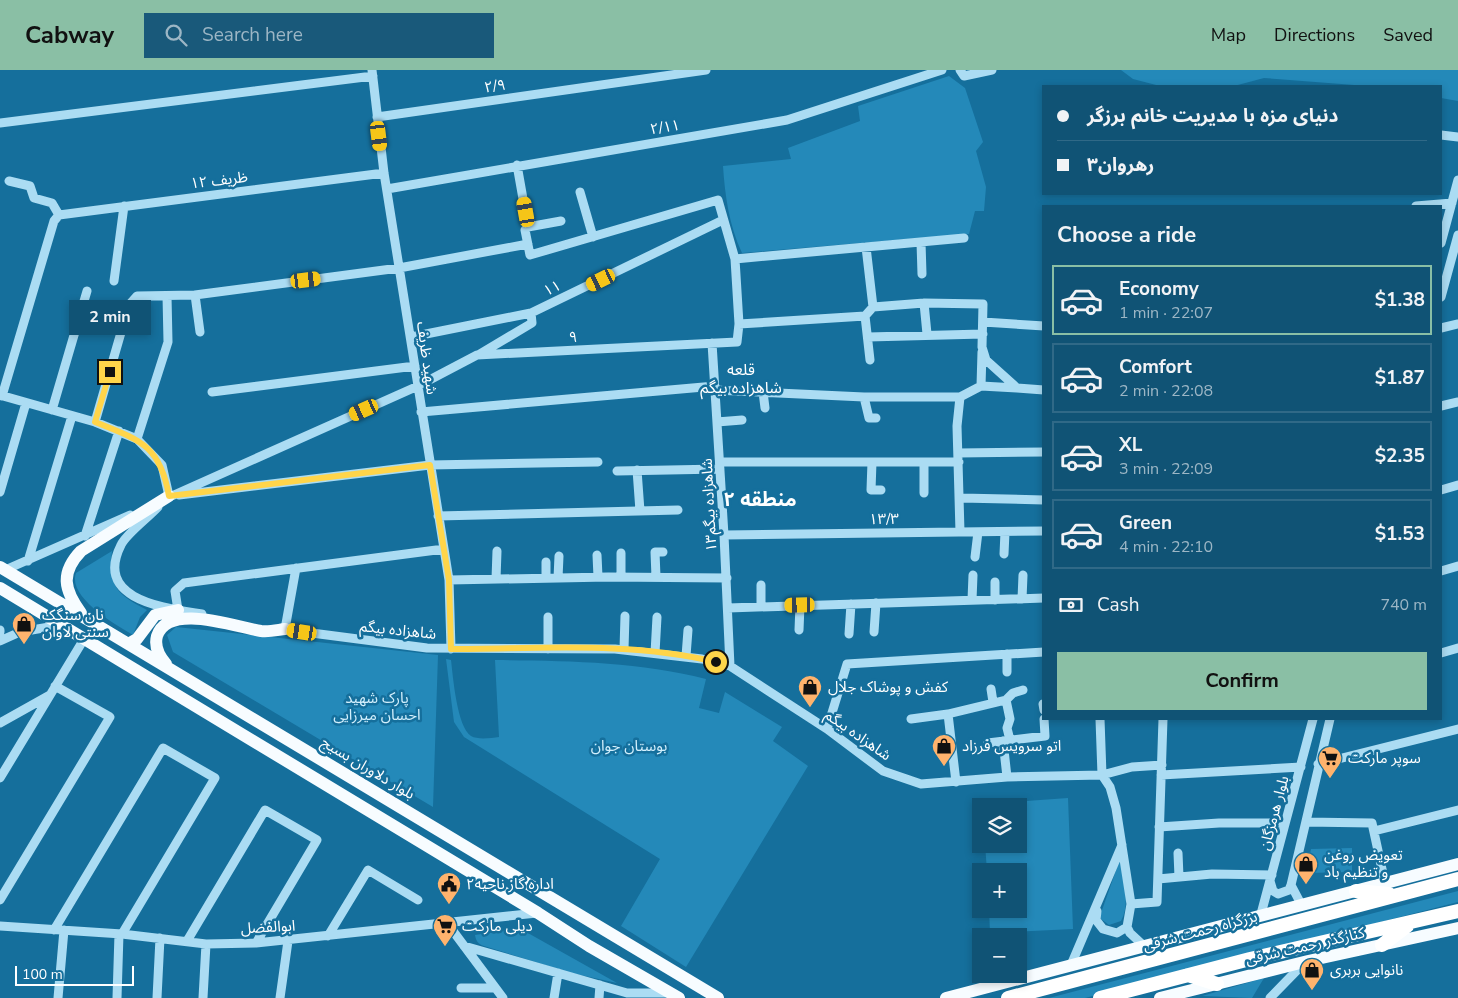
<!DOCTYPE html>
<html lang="en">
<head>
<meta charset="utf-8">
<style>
  :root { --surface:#105375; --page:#19597a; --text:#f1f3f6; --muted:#9cb6c5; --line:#306987; --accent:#8abfa5 }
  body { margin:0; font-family:"Nunito Sans","Noto Sans Arabic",sans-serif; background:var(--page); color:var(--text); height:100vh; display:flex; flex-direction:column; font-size:19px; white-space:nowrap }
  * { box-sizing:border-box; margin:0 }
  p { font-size:16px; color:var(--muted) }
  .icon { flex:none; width:28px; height:28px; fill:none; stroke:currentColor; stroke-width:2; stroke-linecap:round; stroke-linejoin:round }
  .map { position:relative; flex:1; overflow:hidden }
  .drawer { position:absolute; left:1042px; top:135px; width:400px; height:515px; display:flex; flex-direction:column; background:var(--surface); border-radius:0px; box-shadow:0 2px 8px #0003 }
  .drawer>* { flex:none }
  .guide { position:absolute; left:1042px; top:15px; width:400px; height:110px; border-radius:0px; box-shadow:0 2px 8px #0003; display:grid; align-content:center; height:110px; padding:0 15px; background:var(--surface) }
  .buttons { position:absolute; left:972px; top:728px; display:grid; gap:10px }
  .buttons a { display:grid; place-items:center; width:55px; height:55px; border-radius:0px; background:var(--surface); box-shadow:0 2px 8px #0003; font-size:25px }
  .scale { position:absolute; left:15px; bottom:12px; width:119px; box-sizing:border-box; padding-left:5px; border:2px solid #fff; border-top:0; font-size:14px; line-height:18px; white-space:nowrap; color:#fff; -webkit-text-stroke:4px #156f9c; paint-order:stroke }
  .end { position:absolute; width:22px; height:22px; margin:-11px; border:6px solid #ffd54a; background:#111; box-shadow:0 0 0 2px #111 }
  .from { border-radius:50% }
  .bubble { position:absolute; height:35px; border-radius:0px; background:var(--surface); box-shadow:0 2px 8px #0003; font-size:16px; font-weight:700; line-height:35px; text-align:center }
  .car { position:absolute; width:15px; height:30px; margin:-15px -8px; border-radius:6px; box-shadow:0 0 4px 1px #0007; background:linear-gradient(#f5c518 24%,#345 0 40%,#f5c518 0 76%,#345 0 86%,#f5c518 0) }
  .guide b { display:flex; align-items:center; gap:18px; height:48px; font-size:19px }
  .guide b+b { border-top:1px solid var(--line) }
  .guide i { width:12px; height:12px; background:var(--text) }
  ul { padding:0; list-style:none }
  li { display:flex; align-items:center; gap:15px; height:70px; margin:0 10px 8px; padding:0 5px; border:2px solid var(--line); border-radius:0px }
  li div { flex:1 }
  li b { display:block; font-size:19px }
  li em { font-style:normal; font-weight:700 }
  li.current { border-color:var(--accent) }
  li>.icon { width:45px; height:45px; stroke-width:1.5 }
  h2 { padding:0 15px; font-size:22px; line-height:60px }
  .pay { display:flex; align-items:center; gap:12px; height:55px; padding:0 15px; font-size:19px }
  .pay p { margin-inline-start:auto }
  .primary-button { display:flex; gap:10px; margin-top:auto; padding:10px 15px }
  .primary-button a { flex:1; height:58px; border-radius:0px; background:var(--accent); color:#111; font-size:20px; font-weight:700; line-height:58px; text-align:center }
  header { display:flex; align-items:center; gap:30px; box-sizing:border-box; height:70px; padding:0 25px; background:var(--accent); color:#111 }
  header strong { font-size:24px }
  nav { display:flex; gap:28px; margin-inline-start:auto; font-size:18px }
  .search { width:350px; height:45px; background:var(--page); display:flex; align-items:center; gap:12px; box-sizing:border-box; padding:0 18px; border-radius:0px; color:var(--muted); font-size:19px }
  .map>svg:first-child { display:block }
</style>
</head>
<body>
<header>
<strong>Cabway</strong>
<div class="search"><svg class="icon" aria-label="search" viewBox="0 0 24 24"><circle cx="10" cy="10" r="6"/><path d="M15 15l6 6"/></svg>Search here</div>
<nav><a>Map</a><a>Directions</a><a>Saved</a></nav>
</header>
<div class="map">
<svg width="1458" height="928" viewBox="0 0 1458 928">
  <rect width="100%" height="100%" fill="#156f9c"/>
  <path fill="#2489b9" d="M1121 0H1458V31L1441 28V16H1367L1264 8 1234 16H1160L1133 9Z
    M949 6 965 18 983 72 976 81 986 117 984 141H975L969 164 742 183C729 155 725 126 723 96L791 89 788 78 860 51 858 36Z
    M112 481C108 516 117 525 147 540L140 547 133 565C116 555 67 527 76 503Z
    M176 557 438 585 433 737 173 582 167 565Z
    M446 589 451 590C453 607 457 657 471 666 478 670 491 668 499 667L495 590C566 591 637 591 706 609L699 638 719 643 725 622 782 657 773 671 808 696 686 897 621 856 660 789 464 667 454 652Z
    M1068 728 1073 859 990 863 989 839H1019V801H987L985 774H1019V736H983V734Z
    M1352 778V802L1306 803 1311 779Z
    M1120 789C1123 808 1131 833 1121 851L1109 855 1101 849V843Z
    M1458 821V832L1085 928H1049Z
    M519 858 617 913 571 903 484 876C478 874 476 871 475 865Z
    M1264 908 1252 928 1202 926Z"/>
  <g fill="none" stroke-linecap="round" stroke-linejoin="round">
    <path stroke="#abdcf3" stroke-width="9" d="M372 0 384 103 449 510 451 579
      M960 0 964 6 992 0
      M377 47 706 0
      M0 53 373 6
      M1441 65 1458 67
      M9 111 30 116 34 128 52 133 59 145
      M387 119 787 50 942 0
      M580 122 593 167
      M1416 136 1452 133
      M59 145 384 103
      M528 157 561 151
      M921 172 922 204
      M1441 173 1458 110
      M866 177 873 237
      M735 189 964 168
      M114 211 124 136
      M195 225 200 262
      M1441 227 1458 165
      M924 233 927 264
      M865 246 870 290
      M983 252 1044 256
      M739 254 865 246 873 237 924 233 983 234 982 277 986 290 1017 318 1044 320
      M1441 258 1458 254
      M411 267 531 243 723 150
      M868 267 983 264
      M712 273 724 465 730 596
      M478 285 532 253 531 243
      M981 316 982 282
      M715 320 864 327H960L981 316 1017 318
      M212 322 415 296
      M763 322 765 338
      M0 325 95 352 137 369 162 395 169 426
      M2 326 54 151 59 145
      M864 327 869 348H876
      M1441 336 1458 332
      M52 340 87 221
      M421 342 715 316
      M95 352 129 235 137 226 195 225 399 198 528 174
      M717 352 742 350
      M137 369 168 272 167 226
      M958 383 1044 382
      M720 392H959
      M872 392 871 420H881
      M924 392V423
      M637 400 640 441
      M617 401 720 399
      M1441 420 1458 415
      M0 422 26 333
      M179 425 430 395 598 392
      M961 428 1044 430
      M165 429 418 316 477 285 737 272 739 254 735 189 718 130 530 185 525 160 528 157 517 95
      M158 437C149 447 126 464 121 475 93 531 167 538 202 544
      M438 446 678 440
      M960 462 957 356 960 327
      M724 465 1044 461
      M85 466 119 361
      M621 483V507
      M1004 484 1005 462
      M597 485 598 507
      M975 487 978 462
      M28 491 72 346
      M5 500 130 445
      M1441 501 1458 496
      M656 507 655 482H663
      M546 508V492
      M558 508 559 486
      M496 509 497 481
      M449 510 608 507 727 508
      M995 512V530
      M761 515V536
      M1022 529 1023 505
      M972 530 973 505
      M728 538 1044 528
      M178 540 175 521 184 513 444 479
      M548 547V579
      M281 559 427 578 615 579 702 589 730 596 827 659 883 701 921 714 1007 707 1102 705 1132 697 1162 695
      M285 559 296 498
      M0 560V562
      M799 560 800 535
      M874 562 876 533
      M849 564 851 534
      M0 571 20 562 61 555
      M624 579 625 546
      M655 583 657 547
      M1441 583 1458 578
      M1007 584V602
      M686 586 688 560
      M991 619 993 632
      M1006 630 1013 623 1023 620
      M1043 634 1044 640
      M948 644 1006 630 1010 649 1007 658 1010 670
      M911 649 948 644 956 712
      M1100 649 1102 705 1110 717 1116 738 1131 834 1127 857 1130 863 1144 876
      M0 653 50 625
      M827 659 847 594 1044 582
      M1003 671 1007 707
      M988 673 1045 666 1044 649
      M1318 694 1458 659
      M1161 705 1301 697
      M0 708 84 569
      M1306 752 1372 753 1385 813
      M1159 757 1219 753H1285
      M1374 761 1458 740
      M1178 783 1179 807
      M1158 809 1212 804 1272 805
      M1270 811 1273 821 1278 824 1289 820 1291 815
      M0 830 110 647 55 616
      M1131 834 1157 832 1163 649
      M1301 834 1291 815 1330 649
      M1097 841 1096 850 1103 859 1117 863 1127 857
      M1261 844 1313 649
      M447 853 503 928
      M0 856 122 864 206 874 256 873 537 843
      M54 860 163 678 215 708 122 864
      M328 866 368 800 418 830
      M187 871 265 740 317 770 256 873
      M464 876 627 923H670
      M1071 895 1122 775
      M461 918H495
      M58 928 64 860
      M117 928 119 864
      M157 928 160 868
      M203 928 206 874
      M280 928 288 871
      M554 928 558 903
      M599 928 600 915
      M1270 928 1305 892"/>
    <path stroke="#f7fcff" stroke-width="12" d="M0 497 718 928
      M0 518 538 843 589 876 679 928
      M81 543C64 520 60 503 81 481L169 426
      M130 573 137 569 155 545 178 540
      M166 594C159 586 154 577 157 566 168 532 236 557 261 561 269 562 277 560 285 559
      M946 928 1458 794
      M1160 928 1308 891 1458 858"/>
    <path stroke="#fff" stroke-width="14" d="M1356 821 1389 824
      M1382 875 1407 856
      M1188 905 1217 914
      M1008 928 1458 809
      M1100 928 1250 889 1458 841"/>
  </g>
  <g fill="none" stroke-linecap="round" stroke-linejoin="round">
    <path stroke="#ffd54a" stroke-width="6" d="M110 302 95 352C140 370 160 375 169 426L430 395 449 510 451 579C539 579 630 571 716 592"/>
  </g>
  <defs>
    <g id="shop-pin" transform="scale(1.25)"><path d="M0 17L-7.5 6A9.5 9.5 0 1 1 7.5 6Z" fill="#ffb36d" stroke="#156f9c"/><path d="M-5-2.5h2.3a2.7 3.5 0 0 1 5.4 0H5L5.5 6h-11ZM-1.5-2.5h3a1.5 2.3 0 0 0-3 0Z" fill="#111"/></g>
    <g id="supermarket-pin" transform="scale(1.25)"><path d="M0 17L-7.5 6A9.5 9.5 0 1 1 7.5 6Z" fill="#ffb36d" stroke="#156f9c"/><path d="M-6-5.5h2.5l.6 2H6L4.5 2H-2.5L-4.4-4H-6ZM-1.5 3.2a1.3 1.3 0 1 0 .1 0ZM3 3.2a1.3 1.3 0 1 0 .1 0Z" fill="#111"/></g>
    <g id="civic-pin" transform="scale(1.25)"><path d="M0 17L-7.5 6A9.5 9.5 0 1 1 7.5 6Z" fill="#ffb36d" stroke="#156f9c"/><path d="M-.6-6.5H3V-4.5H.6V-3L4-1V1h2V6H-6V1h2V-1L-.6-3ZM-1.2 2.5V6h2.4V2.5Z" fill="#111"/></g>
  </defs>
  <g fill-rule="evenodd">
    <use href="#shop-pin" x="24" y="554"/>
    <use href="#shop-pin" x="810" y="617"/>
    <use href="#shop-pin" x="944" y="676"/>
    <use href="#supermarket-pin" x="1330" y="688"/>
    <use href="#shop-pin" x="1306" y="794"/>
    <use href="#civic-pin" x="449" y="814"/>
    <use href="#supermarket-pin" x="445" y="856"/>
    <use href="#shop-pin" x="1312" y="900"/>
  </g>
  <g text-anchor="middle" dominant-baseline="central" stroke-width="5" stroke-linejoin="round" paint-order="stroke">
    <g font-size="15" fill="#fff" stroke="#156f9c">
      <text transform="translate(495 16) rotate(-8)">۲/۹</text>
      <text transform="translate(665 57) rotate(-9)">۲/۱۱</text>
      <text transform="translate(219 110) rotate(-7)">ظریف ۱۲</text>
      <text transform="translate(552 218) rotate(-26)">۱۱</text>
      <text transform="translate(573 267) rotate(-3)">۹</text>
      <text transform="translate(427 288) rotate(82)">شهید ظریف</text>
      <text transform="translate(709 435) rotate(-93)">شاهزاده بیگم۱۳</text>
      <text transform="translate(884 449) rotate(-1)">۱۳/۳</text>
      <text transform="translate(398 560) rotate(6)">شاهزاده بیگم</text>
      <text transform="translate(858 665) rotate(35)">شاهزاده بیگم</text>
      <text transform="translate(368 698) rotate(31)">بلوار دلاوران بسیج</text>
      <text transform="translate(1274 743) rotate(-75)">بلوار هرمزگان</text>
      <text transform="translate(268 857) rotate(-3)">ابوالفضل</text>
      <text transform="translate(1200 861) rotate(-15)">بزرگراه رحمت شرقی</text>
      <text transform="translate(1305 876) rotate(-13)">کنارگذر رحمت شرقی</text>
    </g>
    <g font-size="15" fill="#fff" stroke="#156f9c" text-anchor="start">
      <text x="42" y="545">نان سنگک<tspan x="42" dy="17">سنتی لاوان</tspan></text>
      <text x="828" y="617">کفش و پوشاک جلال</text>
      <text x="962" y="676">اتو سرویس فرزاد</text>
      <text x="1348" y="688">سوپر مارکت</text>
      <text x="1324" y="785">تعویض روغن<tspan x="1324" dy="17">و تنظیم باد</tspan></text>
      <text x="466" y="814">اداره گاز ناحیه۲</text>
      <text x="462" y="856">دیلی مارکت</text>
      <text x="1330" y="900">نانوایی بربری</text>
    </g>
    <g font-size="15" fill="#d3f0fd" stroke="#156f9c">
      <text x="377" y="628">پارک شهید<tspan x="377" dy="17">احسان میرزایی</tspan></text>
      <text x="629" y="676">بوستان جوان</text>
    </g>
    <g font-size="16" fill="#fff" stroke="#156f9c">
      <text x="741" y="300">قلعه<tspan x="741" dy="18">شاهزاده بیگم</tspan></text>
    </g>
    <g font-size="20" font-weight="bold" fill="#fff" stroke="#156f9c">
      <text x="760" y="429">منطقه ۲</text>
    </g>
  </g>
</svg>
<div class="buttons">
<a><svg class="icon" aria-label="layers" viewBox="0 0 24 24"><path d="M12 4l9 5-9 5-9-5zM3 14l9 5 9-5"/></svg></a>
<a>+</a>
<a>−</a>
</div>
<div class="scale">100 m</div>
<i class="end from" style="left:716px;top:592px"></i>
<i class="end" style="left:110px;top:302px"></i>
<div class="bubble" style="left:69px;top:230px;width:82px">2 min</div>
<i class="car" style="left:379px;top:66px;rotate:173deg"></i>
<i class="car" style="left:526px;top:142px;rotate:350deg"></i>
<i class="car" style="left:306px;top:210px;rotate:83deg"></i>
<i class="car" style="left:601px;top:210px;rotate:244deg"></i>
<i class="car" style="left:364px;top:340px;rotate:246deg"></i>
<i class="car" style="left:800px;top:535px;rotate:269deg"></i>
<i class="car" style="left:302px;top:562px;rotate:279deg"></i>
<div class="guide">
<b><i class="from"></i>دنیای مزه با مدیریت خانم برزگر</b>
<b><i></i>رهروان۳</b>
</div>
<section class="drawer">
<h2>Choose a ride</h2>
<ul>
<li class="current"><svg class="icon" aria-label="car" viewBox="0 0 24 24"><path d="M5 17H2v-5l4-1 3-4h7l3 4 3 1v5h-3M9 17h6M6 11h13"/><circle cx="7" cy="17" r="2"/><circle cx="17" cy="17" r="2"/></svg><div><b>Economy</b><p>1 min · 22:07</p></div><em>$1.38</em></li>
<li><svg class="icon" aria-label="car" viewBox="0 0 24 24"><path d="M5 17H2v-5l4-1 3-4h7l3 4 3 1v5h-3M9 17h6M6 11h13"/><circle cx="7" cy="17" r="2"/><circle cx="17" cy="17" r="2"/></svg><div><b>Comfort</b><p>2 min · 22:08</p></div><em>$1.87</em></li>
<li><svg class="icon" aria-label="car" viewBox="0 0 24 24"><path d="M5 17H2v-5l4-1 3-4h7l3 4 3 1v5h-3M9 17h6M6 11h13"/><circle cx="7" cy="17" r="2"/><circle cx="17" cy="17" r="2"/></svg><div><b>XL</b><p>3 min · 22:09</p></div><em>$2.35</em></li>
<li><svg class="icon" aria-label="car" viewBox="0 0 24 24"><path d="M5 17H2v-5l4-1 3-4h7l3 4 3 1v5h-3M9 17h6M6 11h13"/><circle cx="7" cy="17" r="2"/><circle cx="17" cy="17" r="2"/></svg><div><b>Green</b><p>4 min · 22:10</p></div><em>$1.53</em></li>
</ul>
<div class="pay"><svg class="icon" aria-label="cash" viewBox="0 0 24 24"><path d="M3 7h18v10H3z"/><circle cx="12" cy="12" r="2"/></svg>Cash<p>740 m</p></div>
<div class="primary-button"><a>Confirm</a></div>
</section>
</div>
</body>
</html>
